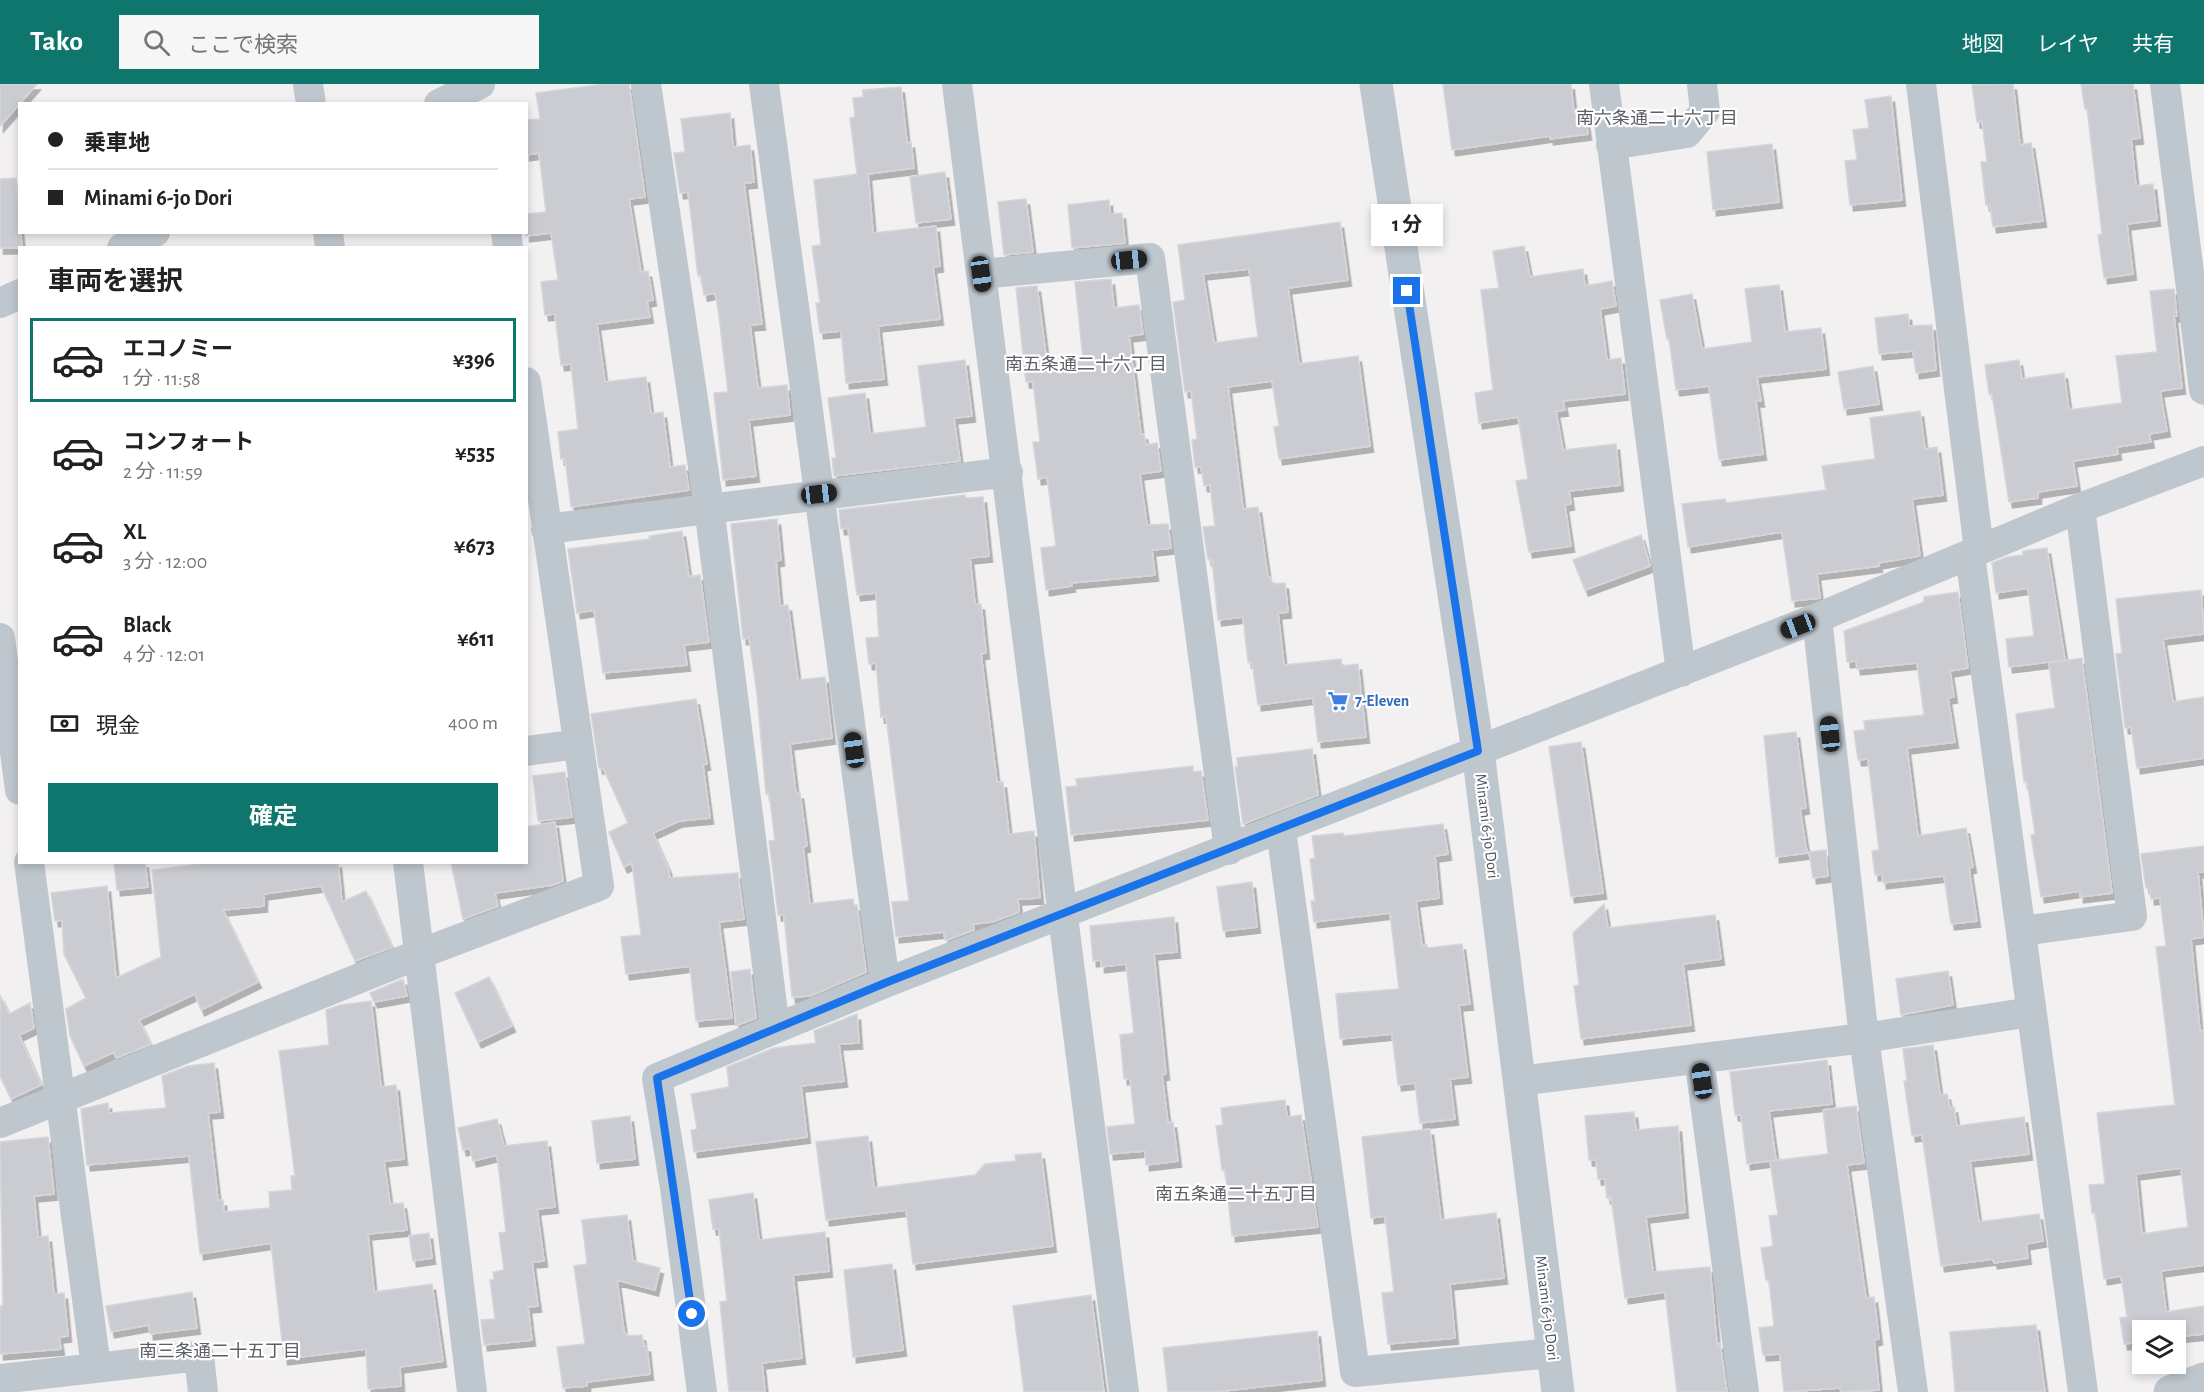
<!DOCTYPE html>
<html lang="ja">
<head>
<meta charset="utf-8">
<style>
  :root { --surface:#fff; --page:#f6f6f6; --text:#222; --muted:#767676; --line:#e0e0e0; --accent:#0f766e }
  body { margin:0; font-family:"Alegreya Sans","Noto Sans JP",sans-serif; background:var(--page); color:var(--text); height:100vh; display:flex; flex-direction:column; font-size:22px; white-space:nowrap }
  * { box-sizing:border-box; margin:0 }
  p { font-size:20px; color:var(--muted) }
  .icon { flex:none; width:33px; height:33px; fill:none; stroke:currentColor; stroke-width:2; stroke-linecap:round; stroke-linejoin:round }
  .map { position:relative; flex:1; overflow:hidden }
  .sheet { position:absolute; left:18px; top:162px; width:510px; height:618px; display:flex; flex-direction:column; background:var(--surface); border-radius:0px; box-shadow:0 3px 9px #0003 }
  .sheet>* { flex:none }
  .banner { position:absolute; left:18px; top:18px; width:510px; height:132px; border-radius:0px; box-shadow:0 3px 9px #0003; display:grid; align-content:center; height:132px; padding:0 30px; background:var(--surface) }
  .buttons { position:absolute; left:2132px; top:1236px; display:grid; gap:12px }
  .buttons a { display:grid; place-items:center; width:54px; height:54px; border-radius:0px; background:var(--surface); box-shadow:0 3px 9px #0003; font-size:30px }
  .end { position:absolute; width:27px; height:27px; margin:-14px; border:8px solid #1a73e8; background:#fff; box-shadow:0 0 0 3px #fff }
  .from { border-radius:50% }
  .bubble { position:absolute; height:42px; border-radius:0px; background:var(--surface); box-shadow:0 3px 9px #0003; font-size:20px; font-weight:700; line-height:42px; text-align:center }
  .car { position:absolute; width:18px; height:36px; margin:-18px -9px; border-radius:8px; box-shadow:0 0 4px 2px #0007; background:linear-gradient(#222 24%,#8ab4d8 0 40%,#222 0 76%,#8ab4d8 0 86%,#222 0) }
  .banner b { display:flex; align-items:center; gap:21px; height:57px; font-size:22px }
  .banner b+b { border-top:2px solid var(--line) }
  .banner i { width:15px; height:15px; background:var(--text) }
  ul { padding:0; list-style:none }
  li { display:flex; align-items:center; gap:18px; height:84px; margin:0 12px 9px; padding:0 18px; border:3px solid transparent; border-radius:0px }
  li div { flex:1 }
  li b { display:block; font-size:22px }
  li em { font-style:normal; font-weight:700 }
  li.on { border-color:var(--accent) }
  li>.icon { width:54px; height:54px; stroke-width:1.5 }
  h2 { padding:0 30px; font-size:27px; line-height:72px }
  .pay { display:flex; align-items:center; gap:15px; height:66px; padding:0 30px; font-size:22px }
  .pay p { margin-inline-start:auto }
  .button { display:flex; gap:12px; margin-top:auto; padding:12px 30px }
  .button a { flex:1; height:69px; border-radius:0px; background:var(--accent); color:#fff; font-size:24px; font-weight:700; line-height:69px; text-align:center }
  header { display:flex; align-items:center; gap:36px; box-sizing:border-box; height:84px; padding:0 30px; background:var(--accent); color:#fff }
  header strong { font-size:28px }
  nav { display:flex; gap:33px; margin-inline-start:auto; font-size:21px }
  .search { width:420px; height:54px; background:var(--page); display:flex; align-items:center; gap:15px; box-sizing:border-box; padding:0 21px; border-radius:0px; color:var(--muted); font-size:22px }
  .map>svg:first-child { display:block }
</style>
</head>
<body>
<header>
<strong>Tako</strong>
<div class="search"><svg class="icon" aria-label="search" viewBox="0 0 24 24"><circle cx="10" cy="10" r="6"/><path d="M15 15l6 6"/></svg>ここで検索</div>
<nav><a>地図</a><a>レイヤ</a><a>共有</a></nav>
</header>
<div class="map">
<svg width="2204" height="1308" viewBox="0 0 2204 1308">
  <defs>
    <filter id="shadow"><feDropShadow dx="3.5" dy="6" stdDeviation="0" flood-color="#0004"/></filter>
  </defs>
  <rect width="100%" height="100%" fill="#f2f0f0"/>
  <path fill="#caccd2" stroke="#d4d6db" stroke-width="1.5" fill-rule="evenodd" filter="url(#shadow)" d="M0 0H37L0 42Z
    M605 0H629L645 113 629 115 641 188 648 187 653 216 647 217 650 233 597 240 605 298 646 293 651 330 663 328 670 383 685 381 689 406 571 423 565 374 561 375 558 348 578 345 571 280 561 281 555 230 545 231 541 198 558 196 551 149 526 152V130L546 128 539 69 526 71V36L540 35 536 9Z
    M1443 0H1571L1574 30 1585 29 1588 50 1550 55V52L1452 66Z
    M2013 0 2020 61 2031 59 2043 137 1993 143 1990 121H1986L1981 78H1987L1982 37 1977 38 1972 1Z
    M2081 0H2133L2140 54 2131 55 2136 102 2153 100 2157 136 2127 140 2133 190 2104 194 2098 151 2102 150 2087 25H2085Z
    M901 3 907 59 911 58 914 84 868 90 873 149 936 142 940 182 933 183 940 235 878 242 884 295 846 299 841 247 820 249 816 219H820L812 162 821 161 814 96 857 90 850 34 855 33 853 14 863 13V6Z
    M1891 12 1902 116 1850 121 1845 77 1857 76 1853 46 1869 44 1865 16Z
    M730 29 733 63 750 61 754 98 744 99 762 240 750 241 758 304 787 301 790 331 749 336 756 392 723 396 714 309 728 308 718 225 715 209 704 211 701 192H698L688 108 680 109 674 69 685 68 681 35Z
    M1772 60 1779 118 1713 126 1707 68Z
    M945 88 951 135 916 139 910 93Z
    M16 94 22 164H0V95Z
    M1026 115 1033 168 1004 171 998 118Z
    M1109 116 1110 130 1122 129 1125 159 1072 164 1068 121Z
    M1340 138 1348 196 1288 204 1299 280 1358 272 1370 362 1279 375 1274 343 1279 342 1272 297 1228 303 1243 425 1258 423 1268 493H1270L1272 500 1285 499 1288 528 1278 529 1284 581 1341 575 1342 582 1358 580 1366 653 1318 658 1313 614 1258 621 1252 578H1248L1243 533 1218 536 1212 475 1208 476 1203 443 1215 442 1210 401 1204 402 1201 383H1195L1192 356 1197 355 1191 307 1185 308 1173 218 1185 216 1178 161ZM1249 185 1258 253 1214 259 1203 190Z
    M1524 162 1530 193 1583 185 1585 202 1612 197 1616 222 1600 225 1607 276 1621 274 1625 310 1563 317 1565 326 1556 327 1563 366 1616 360 1620 401 1569 407 1571 420 1565 421 1571 462 1529 468 1516 397 1528 395 1518 333 1479 339 1475 309 1493 306 1481 206 1499 204 1493 167Z
    M1111 195 1114 224 1139 221 1143 250 1129 252 1141 350H1144L1146 361 1157 359 1161 387 1140 390 1147 441 1168 440 1171 464 1152 466 1155 491 1071 499 1072 502 1046 506 1041 464 1056 462 1047 393 1038 395 1033 358H1040L1033 298H1026L1016 204 1037 202 1047 279 1083 275 1075 198Z
    M1779 201 1785 248 1821 244 1826 285 1757 293 1761 317H1756L1763 370 1719 376 1709 302 1676 306 1669 255H1667L1660 216 1692 210 1702 265 1752 258 1745 205Z
    M2174 205 2177 232H2174L2182 304 2160 307 2167 347 2149 350 2151 358 2117 363 2118 370 2073 377 2077 402 2038 408V414L2009 418 1992 310H1989L1985 281 2019 276 2022 295 2064 289 2069 326 2122 319 2116 272 2157 268 2150 207Z
    M1908 230 1909 242 1932 241 1936 286 1916 289 1913 267 1879 270 1875 234Z
    M965 276 972 332 954 334 960 377 834 392 832 374H836L828 314 865 309 870 350 926 343 918 282Z
    M1873 282 1879 320 1844 325 1838 288Z
    M1920 327 1925 365 1937 363 1943 411 1912 415 1920 472 1878 479 1879 482 1817 490 1820 514 1792 517 1782 448 1688 463 1682 420 1725 415 1726 419 1826 406 1822 382 1875 375 1870 334Z
    M965 411V414L983 413 989 472 970 474 975 520H981L986 569 981 570 997 698H1003L1009 750 1034 747 1040 814 1018 815 1019 828 992 838 973 840 974 846 947 856H945L944 848 896 853 892 818 909 817 886 632 881 633 876 579 869 580 866 554 879 553 876 509 857 511 848 444 841 445 839 426Z
    M777 435 781 476 776 477 780 522 788 521 798 596 825 593 832 654 790 660 796 710 800 709 807 762 803 763 810 820 853 815 854 822 857 821 866 888 810 912 792 913 784 831H778L773 788 769 757 775 756 769 709 766 710 757 610 749 554 743 555 731 440Z
    M682 447 689 493 700 491 709 558 684 561 687 581 603 589 594 526 577 529 568 465 650 455 649 452Z
    M1641 451 1650 482 1585 506 1573 476Z
    M2047 464 2065 576 2009 583 2006 555 2034 552 2028 504 1996 509 1992 479 2007 473 2023 471V467Z
    M2201 506 2204 550 2163 555 2173 618 2204 613V674L2137 684 2131 643 2125 644 2116 570 2122 569 2116 515Z
    M1958 508 1968 584 1950 587 1954 613 1948 614 1955 658 1907 664 1918 752 1966 744 1973 783 1969 784 1977 837 1951 840 1944 792 1883 799 1882 790 1875 791 1872 767 1879 766 1868 675 1858 676 1854 647 1865 646 1864 637 1924 631 1917 579 1857 585 1856 577 1847 578 1844 547 1924 518V513Z
    M2082 574 2112 809 2080 813V807L2041 813 2031 751 2035 750 2027 697 2024 698 2016 630 2055 624 2049 579Z
    M696 615 707 680 703 681 710 734 679 737 653 749 668 784 670 794 738 789 744 835 719 838 732 934 696 937 690 882 626 890 621 853 641 851 632 779 624 783 609 748 628 739 603 684H599L591 630Z
    M1796 648 1806 724 1800 725 1807 769 1776 773 1764 652Z
    M1581 658 1603 809 1571 813 1549 663Z
    M1312 665 1318 711 1243 740 1235 683H1238L1237 674Z
    M1193 682V688L1201 687 1208 736 1071 751 1066 703 1077 702 1076 695Z
    M565 688 572 733 538 737 533 692Z
    M555 738 563 797 553 801 495 809 498 822 463 835 451 778H526V743Z
    M1443 740 1448 770 1435 772 1439 814 1416 817 1422 862 1427 861V864L1462 860 1470 920 1459 921 1468 993 1450 995 1455 1035 1420 1039 1415 999 1398 1001 1392 950 1340 955 1336 910 1399 905 1390 829 1314 838 1311 817H1315L1310 775 1315 774 1312 752 1343 749 1344 752Z
    M2204 762V788H2198L2204 853 2191 855 2200 947 2204 946V1181L2161 1187 2166 1228 2204 1222V1250L2175 1253V1246H2142V1258L2124 1260 2120 1234 2127 1233 2121 1192 2104 1195 2095 1129H2092L2089 1101 2105 1100 2097 1029 2175 1021 2156 863 2166 862 2160 814 2151 815 2150 804H2146L2141 770ZM2181 1084 2188 1143 2142 1150 2136 1090Z
    M1826 766 1828 792 1813 794 1809 768Z
    M114 778H145L148 803 117 806Z
    M216 778H338L342 818 366 807 392 863 355 877 321 802 264 810V822L223 826 258 898 201 926 195 910 139 936 151 960 116 974 114 968 84 982 70 952 66 925 86 914 64 870 62 836 55 837 51 809 107 802 116 894 161 873 152 786Z
    M1252 798 1257 843 1223 847 1217 803Z
    M1604 820 1608 844 1715 831 1721 875 1683 880 1691 941 1581 955 1574 902 1579 901 1573 849Z
    M1174 833 1177 868 1154 870 1166 990 1162 991 1168 1039 1173 1038 1178 1077 1146 1081 1145 1067 1110 1070 1107 1043 1135 1040 1130 994 1124 995 1120 951 1134 949 1126 880 1101 883V876L1093 877 1090 842Z
    M750 885 756 934 736 942 731 888Z
    M1948 887 1953 921 1901 931 1896 895Z
    M489 893 512 942 478 958 455 909Z
    M403 895 407 912 374 918 370 909Z
    M0 911 9 930 30 919 34 944 19 951 41 1001 11 1015 0 992Z
    M371 917 381 1003 396 1001 404 1075 384 1077 390 1120 403 1119 407 1146 368 1150 374 1208 432 1200 443 1277 400 1283 401 1302 368 1305 366 1265 284 1275 271 1159 200 1170 189 1072 87 1081 81 1025 108 1019 109 1029 166 1024 162 992 188 982 214 979 220 1028 208 1029 218 1116H223L224 1128 270 1124 269 1108 292 1106 291 1092H295L279 967 329 961 326 926 340 921Z
    M857 930 859 959 839 960 844 997 801 1002 807 1053 694 1068 691 1046 697 1045 691 1010 729 1003 727 983 774 964 816 959 814 947Z
    M1933 961 1940 1011 1947 1010 1950 1024 1954 1023 1957 1042 2024 1033 2029 1070 1970 1077 1979 1138 2039 1130 2043 1157 2026 1160 2028 1174 1994 1179 1993 1175 1941 1182 1922 1051 1912 1052 1904 997H1907L1903 965Z
    M1827 976 1832 1020 1769 1027 1776 1076 1747 1080 1741 1031H1735L1730 988Z
    M1285 1016 1287 1033 1301 1031 1318 1143 1232 1152 1225 1085 1222 1086 1216 1042 1223 1041 1221 1024Z
    M1856 1022 1864 1079 1847 1081 1866 1214 1874 1213 1879 1255 1874 1256 1879 1306 1841 1308 1840 1304 1784 1308 1780 1270 1763 1271 1759 1244 1774 1242 1769 1196H1766L1761 1164 1773 1162 1769 1132 1778 1131 1770 1077 1828 1070 1823 1026Z
    M1634 1028 1636 1046 1678 1042 1685 1128 1646 1133 1653 1188 1710 1183 1717 1260 1720 1259 1727 1308H1677L1665 1208 1625 1214 1611 1113 1607 1114 1605 1095H1598L1596 1076H1589L1585 1032Z
    M630 1032 635 1075 597 1079 592 1037Z
    M497 1035 504 1062 547 1057 555 1123 537 1125 544 1177 532 1178 538 1222 528 1223 532 1256 484 1261 481 1236 495 1235 490 1196H494L493 1188 504 1186 499 1149 506 1148 497 1071 473 1077 470 1064 463 1066 458 1044Z
    M1430 1045 1441 1136 1496 1129 1504 1194 1450 1200 1455 1254 1388 1260 1382 1209 1394 1208 1385 1132 1371 1134 1362 1053Z
    M868 1052 874 1104 975 1091 985 1080 1016 1077 1015 1071 1041 1069 1053 1162 913 1180 906 1126 826 1136 816 1058Z
    M48 1053 54 1110 34 1112 38 1153 48 1152 54 1210 64 1209 68 1252 59 1253 61 1265 0 1270V1222H3L0 1058Z
    M753 1109 759 1156 825 1148 829 1187 793 1191 802 1274 762 1279 765 1308H729L720 1218 727 1217 719 1145H713L709 1116Z
    M627 1131 633 1177 660 1184 655 1206 617 1196 624 1247 627 1252 642 1251 644 1262H647L650 1290 587 1298V1302L563 1304 557 1263 585 1260 574 1182 587 1180 582 1136Z
    M429 1149 432 1174 413 1177 409 1152Z
    M892 1180 903 1266 853 1273 844 1186Z
    M192 1208 197 1244 150 1250 149 1241 111 1248 106 1222Z
    M1091 1211 1104 1308H1024L1013 1222Z
    M2036 1241 2045 1308H1955L1950 1248Z
    M1317 1247 1322 1296 1215 1308H1168L1163 1264Z"/>
  <g fill="none" stroke-linecap="round" stroke-linejoin="round">
    <path stroke="#bfc7ce" stroke-width="30" d="M308 0 311 20
      M646 0 709 423 775 944
      M764 0 885 899
      M957 0C1013 436 1066 872 1124 1308
      M1604 0 1681 588
      M1921 0 1979 466
      M2165 0 2204 306
      M439 20 480 0
      M1611 61 1687 49 1705 27 1702 0
      M328 148 330 164
      M506 148 508 164
      M122 164 155 148
      M981 190 1150 174 1229 766
      M0 219 20 210
      M546 445 1008 388
      M1970 471 2083 1308
      M1817 534 1864 954 1913 1308
      M0 554 20 706
      M526 667 578 660
      M1281 746 1355 1288 1552 1269
      M29 778 96 1283
      M408 778 472 1308
      M2021 847 2132 832 2080 424
      M1699 974 1744 1308
      M1519 997 1864 954 2031 928
      M0 1039 417 871 599 802 526 298
      M0 1295 199 1272 203 1308
      M702 1308 675 1104 657 994 885 899 1817 534 2080 424 2204 377"/>
    <path stroke="#bfc7ce" stroke-width="33" d="M1376 0 1478 667 1558 1308
      M2170 1308 2204 1295"/>
  </g>
  <g fill="none" stroke-linecap="round" stroke-linejoin="round">
    <path stroke="#1a73e8" stroke-width="8" d="M692 1230 657 994 885 899 1478 667 1407 207"/>
  </g>
  <defs>
    <g id="supermarket-bare" transform="scale(1.62)"><path d="M-6-5.5h2.5l.6 2H6L4.5 2H-2.5L-4.4-4H-6ZM-1.5 3.2a1.3 1.3 0 1 0 .1 0ZM3 3.2a1.3 1.3 0 1 0 .1 0Z" fill="#3f7fe0" stroke="#fff" stroke-width="2.5" paint-order="stroke"/></g>
  </defs>
  <g fill-rule="evenodd">
    <use href="#supermarket-bare" x="1338" y="617"/>
  </g>
  <g text-anchor="middle" dominant-baseline="central" stroke-width="4.5" stroke-linejoin="round" paint-order="stroke">
    <g font-size="16" font-weight="bold" fill="#366cbe" stroke="#fff" text-anchor="start">
      <text x="1355" y="617">7-Eleven</text>
    </g>
    <g font-size="16" fill="#49525d" stroke="#fff">
      <text transform="translate(1487 742) rotate(83)">Minami 6-jo Dori</text>
      <text transform="translate(1547 1224) rotate(83)">Minami 6-jo Dori</text>
    </g>
    <g font-size="18" fill="#5d6065" stroke="#fff">
      <text x="1657" y="35">南六条通二十六丁目</text>
      <text x="1086" y="281">南五条通二十六丁目</text>
      <text x="1236" y="1111">南五条通二十五丁目</text>
      <text x="220" y="1268">南三条通二十五丁目</text>
    </g>
  </g>
</svg>
<div class="buttons">
<a><svg class="icon" aria-label="layers" viewBox="0 0 24 24"><path d="M12 4l9 5-9 5-9-5zM3 14l9 5 9-5"/></svg></a>
</div>
<i class="end from" style="left:692px;top:1230px"></i>
<i class="end" style="left:1407px;top:207px"></i>
<div class="bubble" style="left:1371px;top:120px;width:72px">1 分</div>
<i class="car" style="left:1129px;top:176px;rotate:84deg"></i>
<i class="car" style="left:981px;top:190px;rotate:172deg"></i>
<i class="car" style="left:819px;top:410px;rotate:83deg"></i>
<i class="car" style="left:1798px;top:542px;rotate:249deg"></i>
<i class="car" style="left:1830px;top:650px;rotate:354deg"></i>
<i class="car" style="left:854px;top:666px;rotate:352deg"></i>
<i class="car" style="left:1702px;top:997px;rotate:352deg"></i>
<div class="banner">
<b><i class="from"></i>乗車地</b>
<b><i></i>Minami 6-jo Dori</b>
</div>
<section class="sheet">
<h2>車両を選択</h2>
<ul>
<li class="on"><svg class="icon" aria-label="car" viewBox="0 0 24 24"><path d="M5 17H2v-5l4-1 3-4h7l3 4 3 1v5h-3M9 17h6M6 11h13"/><circle cx="7" cy="17" r="2"/><circle cx="17" cy="17" r="2"/></svg><div><b>エコノミー</b><p>1 分 · 11:58</p></div><em>¥396</em></li>
<li><svg class="icon" aria-label="car" viewBox="0 0 24 24"><path d="M5 17H2v-5l4-1 3-4h7l3 4 3 1v5h-3M9 17h6M6 11h13"/><circle cx="7" cy="17" r="2"/><circle cx="17" cy="17" r="2"/></svg><div><b>コンフォート</b><p>2 分 · 11:59</p></div><em>¥535</em></li>
<li><svg class="icon" aria-label="car" viewBox="0 0 24 24"><path d="M5 17H2v-5l4-1 3-4h7l3 4 3 1v5h-3M9 17h6M6 11h13"/><circle cx="7" cy="17" r="2"/><circle cx="17" cy="17" r="2"/></svg><div><b>XL</b><p>3 分 · 12:00</p></div><em>¥673</em></li>
<li><svg class="icon" aria-label="car" viewBox="0 0 24 24"><path d="M5 17H2v-5l4-1 3-4h7l3 4 3 1v5h-3M9 17h6M6 11h13"/><circle cx="7" cy="17" r="2"/><circle cx="17" cy="17" r="2"/></svg><div><b>Black</b><p>4 分 · 12:01</p></div><em>¥611</em></li>
</ul>
<div class="pay"><svg class="icon" aria-label="cash" viewBox="0 0 24 24"><path d="M3 7h18v10H3z"/><circle cx="12" cy="12" r="2"/></svg>現金<p>400 m</p></div>
<div class="button"><a>確定</a></div>
</section>
</div>
</body>
</html>
